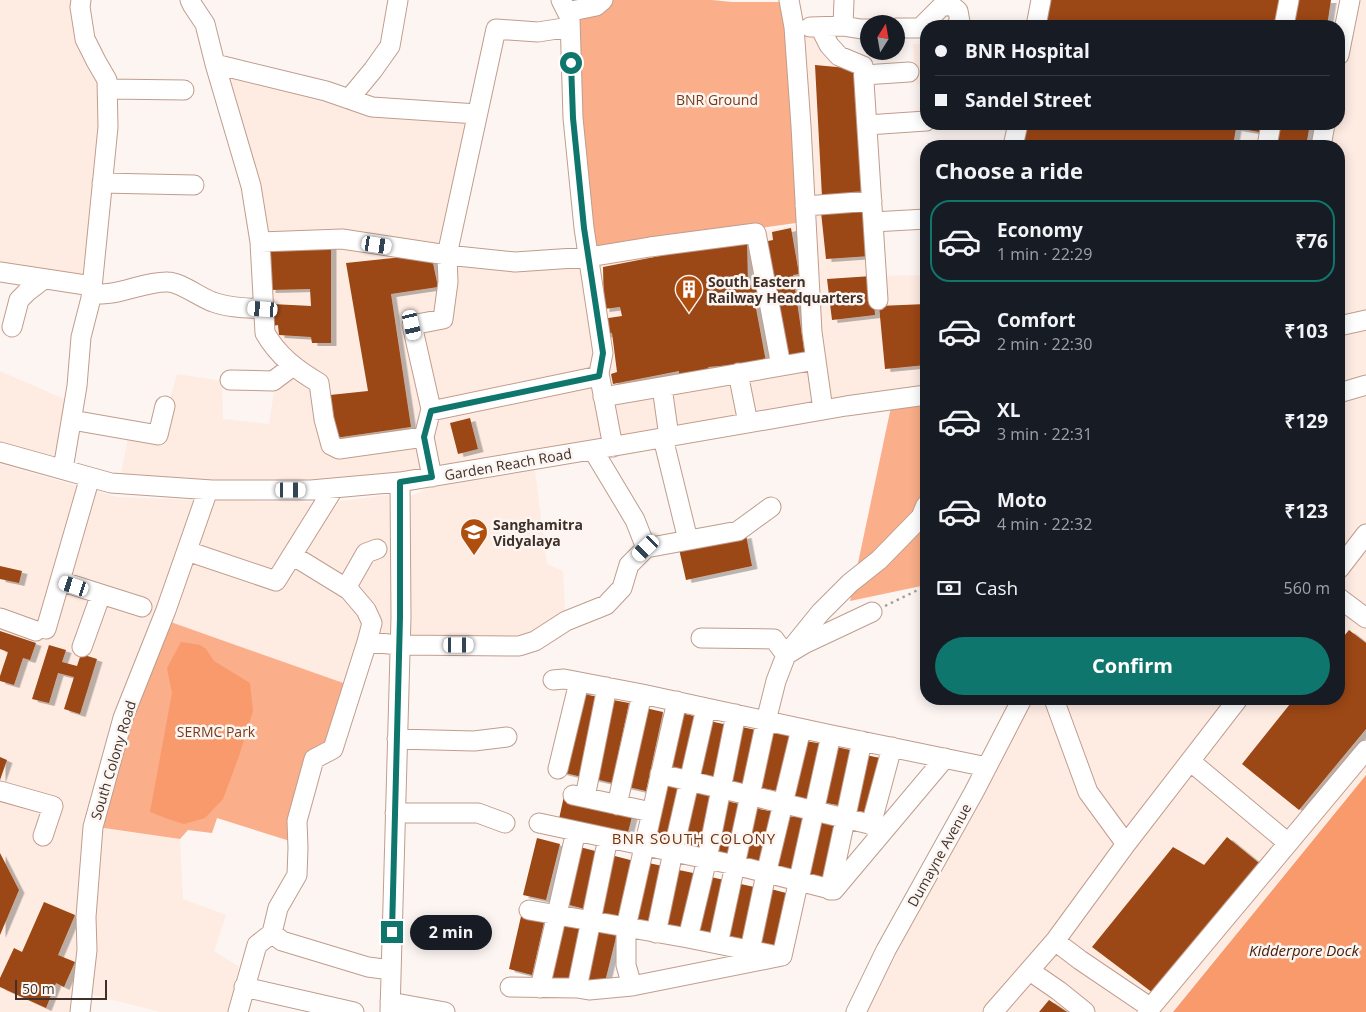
<!DOCTYPE html>
<html lang="en">
<head>
<meta charset="utf-8">
<style>
  :root { --surface:#171b24; --page:#242831; --text:#f1f3f6; --muted:#9ea1a6; --line:#363941; --accent:#0f766e }
  body { margin:0; font-family:"Open Sans",sans-serif; background:var(--page); color:var(--text); height:100vh; display:flex; flex-direction:column; font-size:19px; white-space:nowrap }
  * { box-sizing:border-box; margin:0 }
  p { font-size:16px; color:var(--muted) }
  .icon { flex:none; width:28px; height:28px; fill:none; stroke:currentColor; stroke-width:2; stroke-linecap:round; stroke-linejoin:round }
  .map { position:relative; flex:1; overflow:hidden }
  .side { position:absolute; left:920px; top:140px; width:425px; height:565px; display:flex; flex-direction:column; background:var(--surface); border-radius:20px; box-shadow:0 2px 12px #0003 }
  .side>* { flex:none }
  .top-card { position:absolute; left:920px; top:20px; width:425px; height:110px; border-radius:20px; box-shadow:0 2px 12px #0003; display:grid; align-content:center; height:110px; padding:0 15px; background:var(--surface) }
  .needle { width:32px; rotate:11deg }
  .fabs { position:absolute; left:860px; top:15px; display:grid; gap:10px }
  .fabs a { display:grid; place-items:center; width:45px; height:45px; border-radius:50%; background:var(--surface); box-shadow:0 2px 12px #0003; font-size:25px }
  .scale { position:absolute; left:15px; bottom:12px; width:92px; box-sizing:border-box; padding-left:5px; border:2px solid #3f312a; border-top:0; font-size:14px; line-height:18px; white-space:nowrap; color:#3f312a; -webkit-text-stroke:4px #fcf5f1; paint-order:stroke }
  .end { position:absolute; width:22px; height:22px; margin:-11px; border:6px solid #0f766e; background:#fff; box-shadow:0 0 0 2px #fff }
  .from { border-radius:50% }
  .bubble { position:absolute; height:35px; border-radius:18px; background:var(--surface); box-shadow:0 2px 12px #0003; font-size:16px; font-weight:700; line-height:35px; text-align:center }
  .car { position:absolute; width:15px; height:30px; margin:-15px -8px; border-radius:6px; box-shadow:0 0 4px 1px #0007; background:linear-gradient(#fff 24%,#345 0 40%,#fff 0 76%,#345 0 86%,#fff 0) }
  .top-card b { display:flex; align-items:center; gap:18px; height:48px; font-size:19px }
  .top-card b+b { border-top:1px solid var(--line) }
  .top-card i { width:12px; height:12px; background:var(--text) }
  ul { padding:0; list-style:none }
  li { display:flex; align-items:center; gap:15px; height:82px; margin:0 10px 8px; padding:0 5px; border:2px solid transparent; border-radius:20px }
  li div { flex:1 }
  li b { display:block; font-size:19px }
  li em { font-style:normal; font-weight:700 }
  li.active { border-color:var(--accent) }
  li>.icon { width:45px; height:45px; stroke-width:1.5 }
  h2 { padding:0 15px; font-size:22px; line-height:60px }
  .pay { display:flex; align-items:center; gap:12px; height:55px; padding:0 15px; font-size:19px }
  .pay p { margin-inline-start:auto }
  .cta { display:flex; gap:10px; margin-top:auto; padding:10px 15px }
  .cta a { flex:1; height:58px; border-radius:30px; background:var(--accent); color:#fff; font-size:20px; font-weight:700; line-height:58px; text-align:center }
  .map>svg:first-child { display:block }
</style>
</head>
<body>
<div class="map">
<svg width="1366" height="1012" viewBox="0 0 1366 1012">
  <defs>
    <filter id="shadow"><feDropShadow dx="5.5" dy="3" stdDeviation="0" flood-color="#0004"/></filter>
  </defs>
  <rect width="100%" height="100%" fill="#fcf5f1"/>
  <path fill="#feece3" d="M0 0H79L105 81 90 282 0 268Z
    M1352 0H1366V316L1339 322V146H1324L1328 124H1339V67Z
    M818 30 861 68 875 276 926 275V390L826 406 797 31Z
    M913 44H926V93L915 81Z
    M222 71 333 95 473 114 450 257 508 271 585 260 608 445 312 486 120 479 129 433 160 435 177 374 222 381 223 419 269 424 275 385 295 365 276 344Z
    M802 224 820 407 616 442 592 258 756 233Z
    M1366 322V774L1172 1012H860L1026 699H1339V328Z
    M0 371 71 402 61 466 0 448Z
    M534 463 547 564 563 571 565 612 528 641H404V500L439 482Z
    M0 464 117 497 195 500 88 824 76 1012H0Z
    M396 494V637L365 635 349 685 165 620 210 500 325 503Z
    M99 828 180 839 183 899 226 915 214 951 239 967 229 1012H160L86 993Z"/>
  <path fill="#faae89" d="M606 0H712L732 2H785L803 222 591 252 573 16Z
    M926 402V585L850 601 891 407Z
    M165 620 349 685 290 841 217 818 212 833 188 830 180 839 97 827 126 720Z"/>
  <path fill="#f89a6b" d="M181 642 200 645 206 649 214 661 250 683 253 711 239 756 223 799 205 818 184 824 168 819 150 812 172 693 167 668Z
    M1366 775V1012H1173Z"/>
  <path fill="#9c4712" filter="url(#shadow)" d="M1046 0H1281L1277 26H1041Z
    M1296 0H1331L1327 26H1291Z
    M815 65 858 69 866 194 822 197Z
    M1021 124H1261L1259 132 1236 128 1233 146H1016Z
    M1278 124H1310L1306 146H1274Z
    M866 207 870 256 826 259 821 212Z
    M791 228 799 274 793 275 805 356 785 359 763 242 773 240 772 232Z
    M747 239 748 285H757L763 305 755 303 766 362 708 367 712 374 679 380V371L613 384 611 374 617 372 612 333 604 335 602 319 622 316 620 307 604 309 603 267Z
    M331 244V343H312L311 337 279 335 278 325 273 326 272 304 311 306 310 289 270 290 271 247Z
    M431 254 438 287 391 294 411 427 335 438 330 395 368 391 346 263Z
    M872 276 875 315 832 320 827 279Z
    M926 304V365L885 369 879 306Z
    M470 418 478 449 458 454 450 423Z
    M746 535 752 566 686 580 679 549Z
    M0 566 22 571 19 583 0 579Z
    M1349 630 1366 643V729L1299 810 1242 764 1294 699H1339V642Z
    M0 631 36 643 30 660 23 658 14 685 0 681V676L8 652 0 649Z
    M49 645 66 650 62 662 77 666 81 654 97 659 80 714 64 709 74 677 58 673 49 703 32 699Z
    M578 693 599 697 582 777 561 772Z
    M608 699 629 703 612 783 591 778Z
    M641 707 663 712 646 791 624 786Z
    M676 712 699 717 688 772 664 768Z
    M705 720 728 725 717 780 693 775Z
    M737 726 761 731 749 786 726 781Z
    M767 731 790 736 779 791 755 787Z
    M800 740 823 744 812 800 788 795Z
    M832 746 855 751 844 806 820 802Z
    M861 754 885 759 873 814 850 809Z
    M0 757 7 760 0 780Z
    M659 784 682 789 671 844 647 839Z
    M688 791 712 796 700 852 677 847Z
    M564 796 633 813 627 836 559 819Z
    M721 800 745 805 733 860 710 855Z
    M750 807 774 812 762 867 739 862Z
    M783 813 806 818 795 873 771 869Z
    M816 820 839 825 828 881 805 876Z
    M1227 837 1259 863 1153 993 1092 947 1173 847 1204 865Z
    M537 838 560 844 546 900 523 895Z
    M576 846 599 852 585 909 562 903Z
    M0 853 19 890 0 935Z
    M611 855 634 861 621 917 598 912Z
    M644 862 667 867 653 924 630 918Z
    M674 869 698 874 684 931 661 925Z
    M706 876 729 881 716 938 693 933Z
    M736 883 759 888 745 945 722 940Z
    M767 888 790 894 777 951 754 945Z
    M44 902 75 915 58 955 75 962 64 987 56 983 46 1008 0 987V978L14 948 22 952Z
    M522 912 545 918 532 975 509 969Z
    M560 922 583 927 570 984 547 979Z
    M595 924 618 929 604 986 581 981Z
    M1049 1000 1067 1012H1039Z"/>
  <g fill="none" stroke-linecap="round" stroke-linejoin="round">
    <g stroke="#c09d8d" stroke-width="21">
      <path id="minor" d="M190 0 193 6 205 24 215 64 251 186 260 242 265 333C278 356 297 370 319 383L324 419 331 445 339 449 424 437
        M561 0 570 18 573 118 584 228 603 353 599 373 613 447
        M789 0 794 27 801 126 812 332 823 410
        M567 12 596 6 603 0
        M843 26 844 0
        M1036 26 1041 0
        M1284 26 1289 0
        M810 27 843 26 861 29H869
        M820 27 829 45 839 56 863 66 878 300
        M921 27 941 7 951 5 958 11 960 22 956 26
        M896 28H926
        M1339 55 1350 0
        M215 64 326 91 372 107 477 114
        M864 75 909 72
        M108 89 184 90
        M349 99 373 70 390 46 398 0
        M867 125 926 121
        M1013 146 1018 124
        M1267 146 1271 124
        M1321 146 1325 124
        M102 183 194 185
        M805 206 872 201
        M873 222 926 219
        M260 242 342 239 447 255 496 29 538 32 570 27
        M0 272 92 286
        M92 293C118 298 142 281 168 282 180 282 201 298 213 302 229 308 247 308 263 309
        M1339 326 1366 320
        M12 327 19 300 27 292 44 279
        M738 373 748 423
        M230 380 273 381 293 366
        M662 387 669 437
        M1339 393 1366 385
        M603 397 816 360
        M431 411 599 376
        M72 420 158 435 165 406
        M663 438 688 540
        M593 450 635 520 646 548
        M0 452 111 483 212 490H311L400 482 621 445 846 406 926 395
        M63 469 77 386 81 337 91 298 108 127 107 80 96 61 85 39 80 7 81 0
        M432 477 424 437 431 409 412 325 443 319 448 282 447 255 515 262 589 257 650 247 756 233 781 366
        M187 551 276 581 334 488
        M292 555 349 590 366 610 372 623 367 642
        M1339 569 1366 534
        M60 581 142 607
        M346 588 366 553 377 549
        M1339 598 1366 618
        M0 618 36 631
        M46 629 90 477
        M701 638 774 639 786 655 820 613 850 583 879 560 921 517 926 505
        M82 647 101 594
        M553 680 564 679 642 694 827 734 987 767
        M1056 699 1055 702 1088 792 1126 844
        M397 739 474 741 507 737
        M1190 761 1288 843
        M558 769 579 682
        M660 774 886 828
        M0 791 53 806 43 836
        M573 795 651 812
        M585 797 607 687
        M617 805 642 694
        M395 813H478L505 823
        M539 823 735 865 834 890 945 758
        M871 825 892 747
        M830 890 862 741
        M529 910 688 938 773 955
        M272 933 282 941 368 967 391 970
        M656 933 673 852 706 708
        M688 938 707 859 736 714
        M1055 941 1080 960 1151 1008
        M718 944 766 721 776 681 786 655 804 644 872 612
        M750 950 766 874 801 729
        M782 956 831 735
        M1030 971 1059 991 1085 1012
        M632 986 626 965V927L677 701
        M244 987 354 1012
        M510 987 577 988 589 990 632 986 782 956
        M540 988 576 831
        M577 988 608 838
        M390 1002 445 1012
        M80 1012 87 950 86 917 93 827 123 718 166 610 208 490
        M238 1012 257 945 272 933 278 908 297 875 298 848 297 821 314 759 333 749 367 642 400 645 519 646 535 641 566 621 606 605 622 588 629 565 646 548 738 531 771 507
        M390 1012 401 617 400 482
        M856 1012 886 950 974 792 1022 699
        M993 1012 1055 941 1126 844 1238 699
        M1147 1012 1366 750"/>
    </g>
    <path stroke="#a99f9a" stroke-width="2.5" stroke-dasharray="2.5 4" stroke-linecap="butt" d="M885 606 926 586"/>
    <use href="#minor" stroke="#fff" stroke-width="19"/>
  </g>
  <g fill="none" stroke-linecap="round" stroke-linejoin="round">
    <path stroke="#0f766e" stroke-width="6" d="M392 932 400 617V482L432 477 424 437 431 411 599 376 603 353 584 228 573 118 571 63"/>
  </g>
  <defs>
    <g id="building-pin" transform="scale(1.4375)"><path d="M0 17L-7.5 6A9.5 9.5 0 1 1 7.5 6Z" fill="#af4e0d" stroke="#fcf5f1"/><path d="M-4-6H4V6H1V3H-1V6H-4ZM-2.5-4.3h1.7v1.8h-1.7ZM.8-4.3h1.7v1.8H.8ZM-2.5-1h1.7V.8h-1.7ZM.8-1h1.7V.8H.8Z" fill="#fff"/></g>
    <g id="school-pin" transform="scale(1.4375)"><path d="M0 17L-7.5 6A9.5 9.5 0 1 1 7.5 6Z" fill="#af4e0d" stroke="#fcf5f1"/><path d="M0-5L7-2L0 1L-7-2ZM-4 1L0 2.5L4 1V4Q0 6-4 4Z" fill="#fff"/></g>
  </defs>
  <g fill-rule="evenodd">
    <use href="#building-pin" x="689" y="289"/>
    <use href="#school-pin" x="474" y="532"/>
  </g>
  <g text-anchor="middle" dominant-baseline="central" stroke-width="5" stroke-linejoin="round" paint-order="stroke">
    <g font-size="14" fill="#773b1a" stroke="#fcf5f1">
      <text x="717" y="99">BNR Ground</text>
      <text x="216" y="731">SERMC Park</text>
    </g>
    <g font-size="14" font-weight="bold" fill="#3f312a" stroke="#fcf5f1" text-anchor="start">
      <text x="708" y="281">South Eastern<tspan x="708" dy="16">Railway Headquarters</tspan></text>
      <text x="493" y="524">Sanghamitra<tspan x="493" dy="16">Vidyalaya</tspan></text>
    </g>
    <g font-size="14" fill="#3f312a" stroke="#fcf5f1">
      <text transform="translate(508 464) rotate(-10)">Garden Reach Road</text>
      <text transform="translate(113 760) rotate(-73)">South Colony Road</text>
      <text transform="translate(939 855) rotate(-61)">Dumayne Avenue</text>
    </g>
    <g font-size="15" letter-spacing="1" fill="#71320d" stroke="#fcf5f1">
      <text x="694" y="838">BNR SOUTH COLONY</text>
    </g>
    <g font-size="15" font-style="italic" fill="#45200d" stroke="#fcf5f1">
      <text x="1304" y="950">Kidderpore Dock</text>
    </g>
  </g>
</svg>
<div class="fabs">
<a><svg class="needle" viewBox="-14 -14 28 28"><path d="M0-13l5 13h-10z" fill="#e53935"/><path d="M0 13l5-13h-10z" fill="#9ea1a6"/></svg></a>
</div>
<div class="scale">50 m</div>
<i class="end from" style="left:571px;top:63px"></i>
<i class="end" style="left:392px;top:932px"></i>
<div class="bubble" style="left:410px;top:915px;width:82px">2 min</div>
<i class="car" style="left:377px;top:245px;rotate:99deg"></i>
<i class="car" style="left:263px;top:309px;rotate:274deg"></i>
<i class="car" style="left:412px;top:325px;rotate:167deg"></i>
<i class="car" style="left:291px;top:490px;rotate:90deg"></i>
<i class="car" style="left:646px;top:548px;rotate:226deg"></i>
<i class="car" style="left:74px;top:586px;rotate:288deg"></i>
<i class="car" style="left:459px;top:645px;rotate:90deg"></i>
<div class="top-card">
<b><i class="from"></i>BNR Hospital</b>
<b><i></i>Sandel Street</b>
</div>
<section class="side">
<h2>Choose a ride</h2>
<ul>
<li class="active"><svg class="icon" aria-label="car" viewBox="0 0 24 24"><path d="M5 17H2v-5l4-1 3-4h7l3 4 3 1v5h-3M9 17h6M6 11h13"/><circle cx="7" cy="17" r="2"/><circle cx="17" cy="17" r="2"/></svg><div><b>Economy</b><p>1 min · 22:29</p></div><em>₹76</em></li>
<li><svg class="icon" aria-label="car" viewBox="0 0 24 24"><path d="M5 17H2v-5l4-1 3-4h7l3 4 3 1v5h-3M9 17h6M6 11h13"/><circle cx="7" cy="17" r="2"/><circle cx="17" cy="17" r="2"/></svg><div><b>Comfort</b><p>2 min · 22:30</p></div><em>₹103</em></li>
<li><svg class="icon" aria-label="car" viewBox="0 0 24 24"><path d="M5 17H2v-5l4-1 3-4h7l3 4 3 1v5h-3M9 17h6M6 11h13"/><circle cx="7" cy="17" r="2"/><circle cx="17" cy="17" r="2"/></svg><div><b>XL</b><p>3 min · 22:31</p></div><em>₹129</em></li>
<li><svg class="icon" aria-label="car" viewBox="0 0 24 24"><path d="M5 17H2v-5l4-1 3-4h7l3 4 3 1v5h-3M9 17h6M6 11h13"/><circle cx="7" cy="17" r="2"/><circle cx="17" cy="17" r="2"/></svg><div><b>Moto</b><p>4 min · 22:32</p></div><em>₹123</em></li>
</ul>
<div class="pay"><svg class="icon" aria-label="cash" viewBox="0 0 24 24"><path d="M3 7h18v10H3z"/><circle cx="12" cy="12" r="2"/></svg>Cash<p>560 m</p></div>
<div class="cta"><a>Confirm</a></div>
</section>
</div>
</body>
</html>
